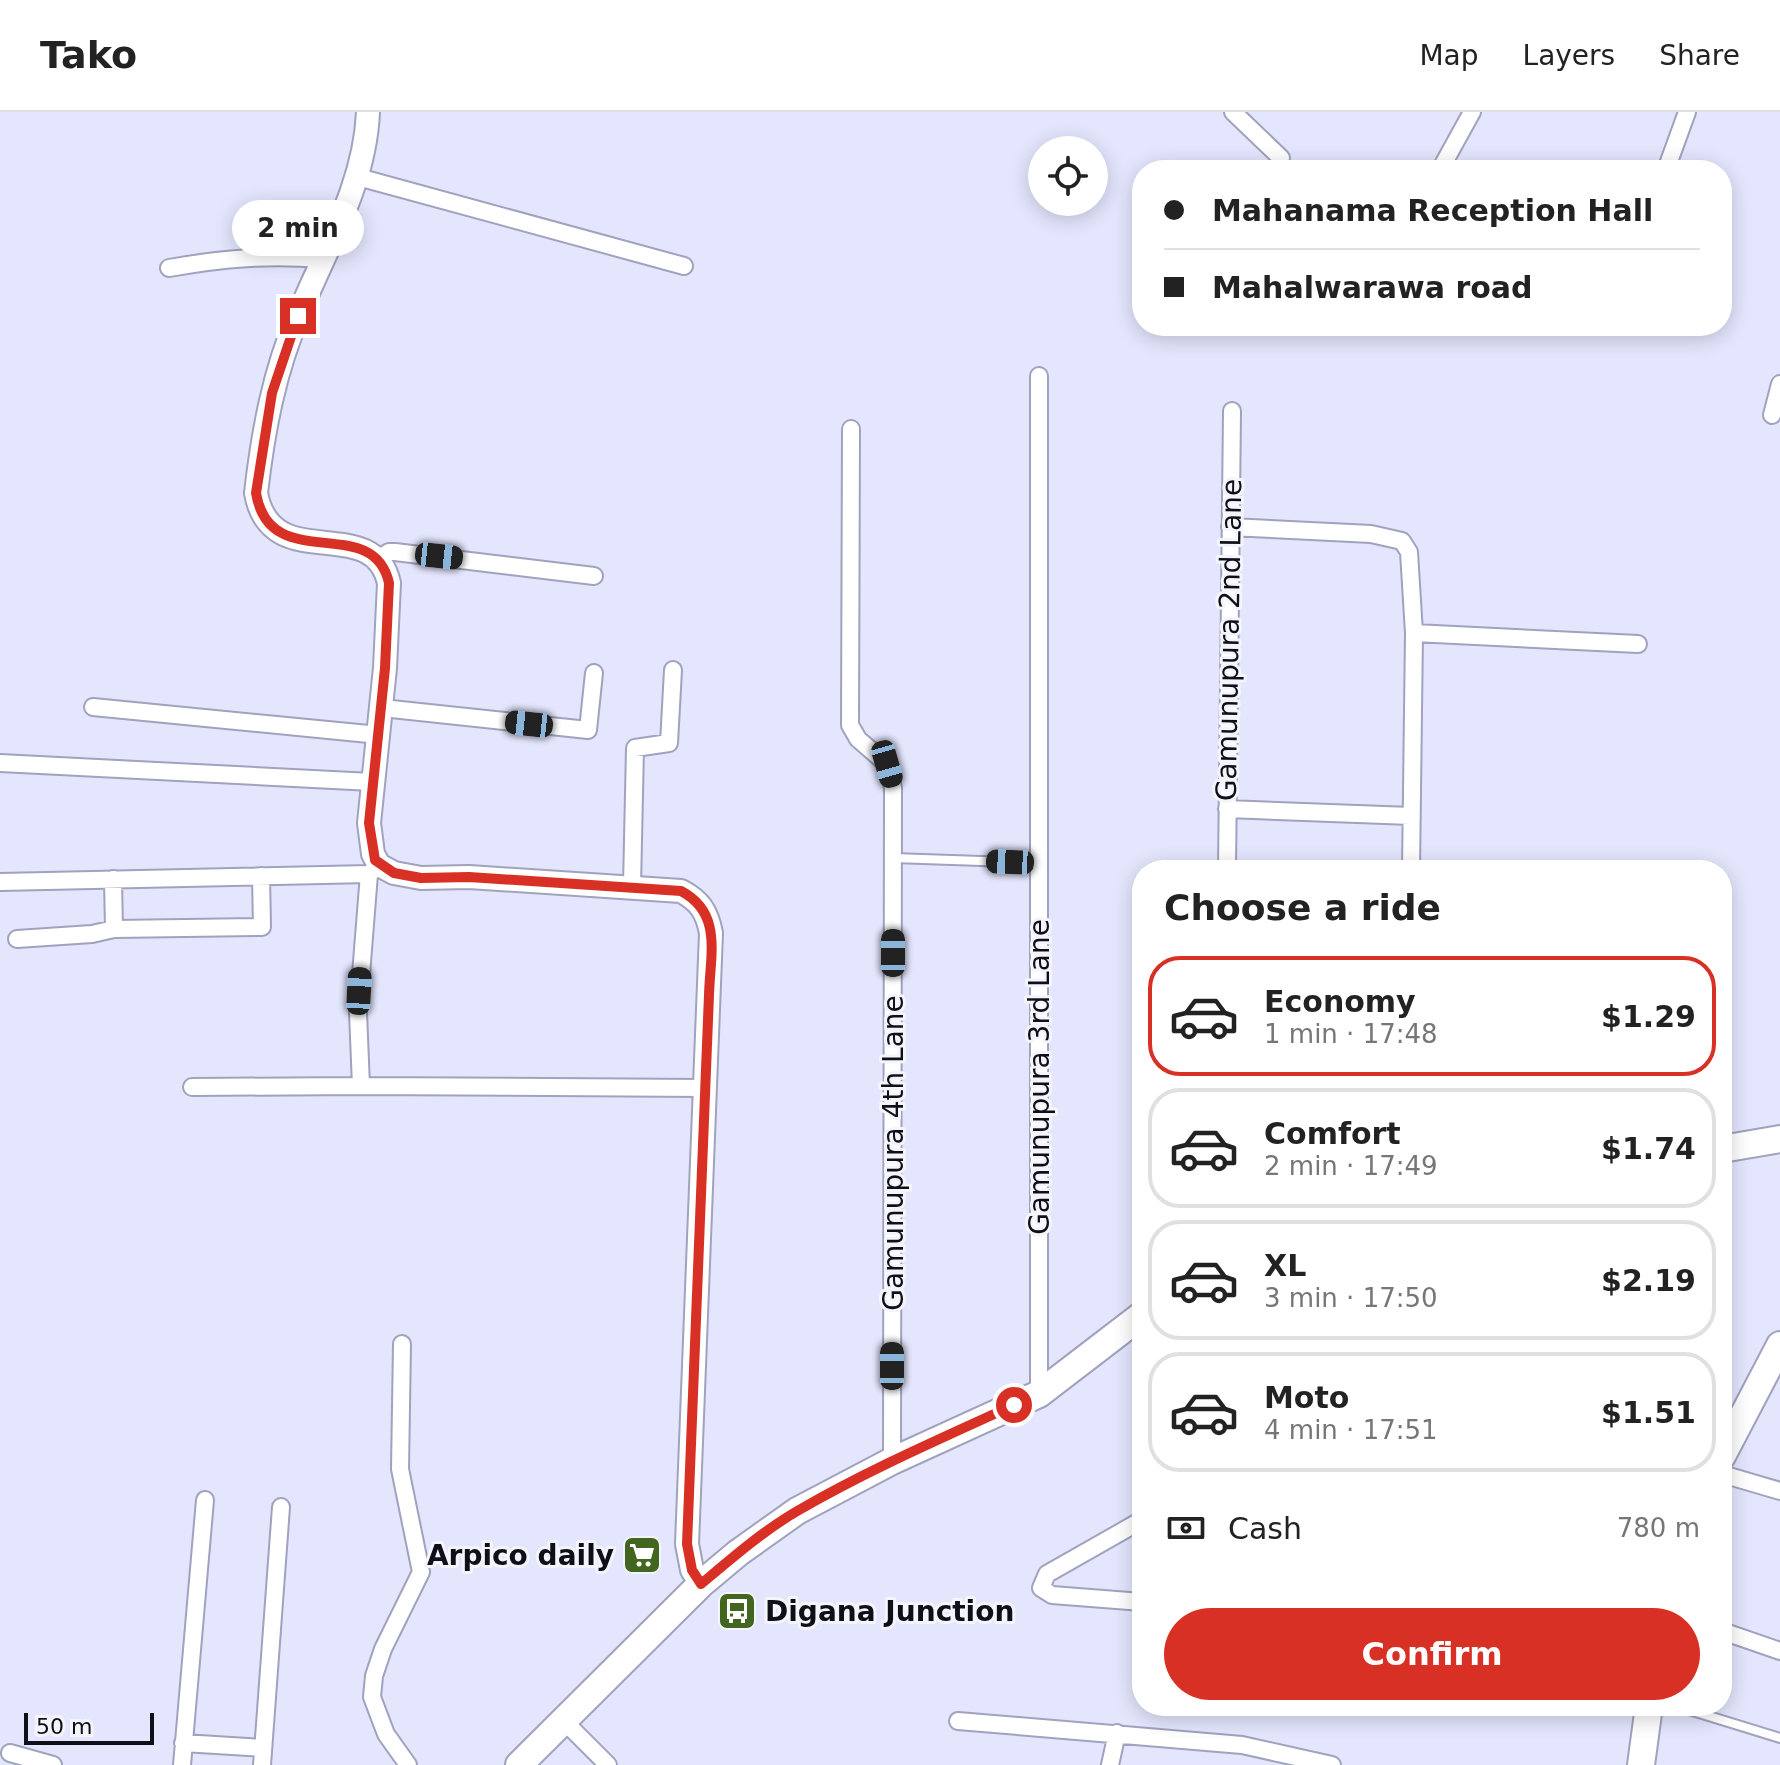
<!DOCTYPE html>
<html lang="en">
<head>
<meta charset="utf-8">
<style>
  :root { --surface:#fff; --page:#f2f2f2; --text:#222; --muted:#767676; --line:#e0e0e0; --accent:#d93025 }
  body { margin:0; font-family:"DejaVu Sans",sans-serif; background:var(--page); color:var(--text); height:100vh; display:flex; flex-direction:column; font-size:30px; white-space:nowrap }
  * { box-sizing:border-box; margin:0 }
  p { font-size:26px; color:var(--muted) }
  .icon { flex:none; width:44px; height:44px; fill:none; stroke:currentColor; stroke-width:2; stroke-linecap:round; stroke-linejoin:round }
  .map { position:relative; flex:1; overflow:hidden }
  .panel { position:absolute; left:1132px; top:748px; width:600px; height:856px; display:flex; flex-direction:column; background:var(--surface); border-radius:32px; box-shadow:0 4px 20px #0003 }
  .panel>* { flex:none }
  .hud { position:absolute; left:1132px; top:48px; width:600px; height:176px; border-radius:32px; box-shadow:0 4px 20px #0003; display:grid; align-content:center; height:176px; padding:0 32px; background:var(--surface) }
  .tools { position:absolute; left:1028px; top:24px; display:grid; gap:16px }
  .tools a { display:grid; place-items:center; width:80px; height:80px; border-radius:50%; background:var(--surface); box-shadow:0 4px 20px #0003; font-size:40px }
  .scale { position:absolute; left:24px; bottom:20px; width:130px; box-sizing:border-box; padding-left:8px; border:4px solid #0f0f19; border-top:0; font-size:22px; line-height:28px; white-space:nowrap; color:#0f0f19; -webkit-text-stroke:6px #f4f5fb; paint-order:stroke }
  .end { position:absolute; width:36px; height:36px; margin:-18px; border:10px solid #d93025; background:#fff; box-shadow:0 0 0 4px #fff }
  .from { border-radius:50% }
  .bubble { position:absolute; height:56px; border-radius:28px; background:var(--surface); box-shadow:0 4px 20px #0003; font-size:26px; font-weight:700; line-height:56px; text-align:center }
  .car { position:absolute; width:24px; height:48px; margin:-24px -12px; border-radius:10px; box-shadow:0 0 6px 2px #0007; background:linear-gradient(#222 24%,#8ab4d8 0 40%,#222 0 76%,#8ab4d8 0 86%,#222 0) }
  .hud b { display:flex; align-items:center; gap:28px; height:76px; font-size:30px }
  .hud b+b { border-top:2px solid var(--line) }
  .hud i { width:20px; height:20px; background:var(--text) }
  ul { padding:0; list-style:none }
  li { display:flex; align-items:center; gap:24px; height:120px; margin:0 16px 12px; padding:0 16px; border:4px solid var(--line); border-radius:32px }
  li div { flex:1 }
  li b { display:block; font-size:30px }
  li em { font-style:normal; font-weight:700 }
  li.current { border-color:var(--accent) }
  li>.icon { width:72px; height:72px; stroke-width:1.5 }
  h2 { padding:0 32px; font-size:36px; line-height:96px }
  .pay { display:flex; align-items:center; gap:20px; height:88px; padding:0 32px; font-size:30px }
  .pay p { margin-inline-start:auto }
  .cta { display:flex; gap:16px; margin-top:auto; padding:16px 32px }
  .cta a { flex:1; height:92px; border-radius:48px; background:var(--accent); color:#fff; font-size:32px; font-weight:700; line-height:92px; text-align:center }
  header { display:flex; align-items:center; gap:48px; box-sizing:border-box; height:112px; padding:0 40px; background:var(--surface); border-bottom:2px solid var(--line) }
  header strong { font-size:38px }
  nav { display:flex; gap:44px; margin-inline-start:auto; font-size:28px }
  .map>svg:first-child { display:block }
</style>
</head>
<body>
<header>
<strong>Tako</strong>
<nav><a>Map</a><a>Layers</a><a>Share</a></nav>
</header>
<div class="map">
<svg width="1780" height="1653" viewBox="0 0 1780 1653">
  <rect width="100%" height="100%" fill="#e4e6fe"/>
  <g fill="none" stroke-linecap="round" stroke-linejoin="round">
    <g stroke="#a0a2be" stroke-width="12">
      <path id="service" d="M893 746 1039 751
        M1676 1594 1780 1626"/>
    </g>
    <g stroke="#a0a2be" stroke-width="20">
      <path id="minor" d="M1233 0 1281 46
        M1440 58 1472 0
        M1666 58 1687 0
        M358 65 684 154
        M169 156C226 146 266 143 324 147
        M1772 303 1780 272
        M851 317 850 613 858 627 887 652 893 676 892 1349
        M1230 415 1371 422 1402 429 1409 440 1414 521
        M378 447 389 440H395L594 464
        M93 595 379 623
        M382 596 588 618 594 561
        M0 651 372 670
        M1227 697 1411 704
        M1227 758 1232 299
        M1411 758 1414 521 1638 532
        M113 767 114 817 262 815 261 764
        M0 770 369 762 379 753
        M632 774 635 636 669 631 673 558
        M17 827 92 822 114 817
        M361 974 706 976
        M192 975 361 974 358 900 369 762
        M402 1232 400 1357 421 1460 383 1537 374 1564 372 1585 386 1622 408 1653
        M1039 1282V264
        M1722 1362 1780 1379
        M1142 1408 1047 1462 1041 1476 1052 1483 1142 1490
        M1722 1519 1780 1539
        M564 1609 608 1653
        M958 1609 1242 1633 1332 1653
        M183 1631 263 1636
        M10 1641 53 1653
        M182 1653 205 1388
        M262 1653 281 1395
        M1110 1653 1117 1621"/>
    </g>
    <g stroke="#a0a2be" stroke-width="26">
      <path id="tertiary" d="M368 0C365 73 326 136 299 202 274 259 263 320 256 381 271 465 373 399 389 471L385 556 369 711 373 742 379 753 394 761 421 766 469 765 681 779C700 789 707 800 711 821L687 1432 692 1458 701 1472"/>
    </g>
    <g stroke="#a0a2be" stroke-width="30">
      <path id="primary" d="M1722 1037 1780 1027
        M1722 1344 1780 1233
        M519 1653 701 1472 738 1441 797 1399 892 1349 1039 1282 1142 1203
        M1641 1653 1649 1594"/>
    </g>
    <use href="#service" stroke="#fff" stroke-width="8"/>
    <use href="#minor" stroke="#fff" stroke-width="16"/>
    <use href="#tertiary" stroke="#fff" stroke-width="22"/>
    <use href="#primary" stroke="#fff" stroke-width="26"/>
  </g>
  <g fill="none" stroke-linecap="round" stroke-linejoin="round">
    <path stroke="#d93025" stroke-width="10" d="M298 204 272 281 256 381C270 465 373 399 389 471L385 556 369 711 375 748 394 761 421 766 469 765 681 779C723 801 710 843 709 883L687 1432 692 1458 701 1472C732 1446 764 1418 799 1398 868 1358 942 1326 1014 1293"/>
  </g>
  <defs>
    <g id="supermarket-square" transform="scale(2)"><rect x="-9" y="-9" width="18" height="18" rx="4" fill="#42661f" stroke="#f4f5fb"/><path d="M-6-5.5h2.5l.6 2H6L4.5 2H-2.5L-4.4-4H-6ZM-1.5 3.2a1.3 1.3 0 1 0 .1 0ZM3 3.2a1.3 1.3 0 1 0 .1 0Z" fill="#fff"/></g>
    <g id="bus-square" transform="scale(2)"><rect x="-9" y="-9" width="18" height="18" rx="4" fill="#42661f" stroke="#f4f5fb"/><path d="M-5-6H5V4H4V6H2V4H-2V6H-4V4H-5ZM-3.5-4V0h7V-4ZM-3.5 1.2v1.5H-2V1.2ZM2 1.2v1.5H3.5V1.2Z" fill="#fff"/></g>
  </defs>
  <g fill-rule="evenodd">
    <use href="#supermarket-square" x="642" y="1443"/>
    <use href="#bus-square" x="737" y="1499"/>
  </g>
  <g text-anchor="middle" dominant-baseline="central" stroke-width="6" stroke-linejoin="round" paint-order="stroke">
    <g font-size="28" fill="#0f0f19" stroke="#f4f5fb">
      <text transform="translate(1229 528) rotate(-89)">Gamunupura 2nd Lane</text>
      <text transform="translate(1039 965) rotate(-90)">Gamunupura 3rd Lane</text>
      <text transform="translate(893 1041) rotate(-90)">Gamunupura 4th Lane</text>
    </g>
    <g font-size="28" font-weight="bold" fill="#0f0f19" stroke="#f4f5fb" text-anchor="end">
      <text x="614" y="1443">Arpico daily</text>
      <text x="765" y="1499" text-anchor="start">Digana Junction</text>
    </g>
  </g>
</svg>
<div class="tools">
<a><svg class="icon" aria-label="locate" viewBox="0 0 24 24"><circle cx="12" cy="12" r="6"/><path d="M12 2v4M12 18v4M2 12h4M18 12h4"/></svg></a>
</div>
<div class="scale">50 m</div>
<i class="end from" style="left:1014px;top:1293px"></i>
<i class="end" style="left:298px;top:204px"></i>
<div class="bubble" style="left:232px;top:88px;width:132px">2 min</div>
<i class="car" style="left:439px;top:444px;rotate:96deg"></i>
<i class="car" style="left:529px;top:612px;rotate:276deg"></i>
<i class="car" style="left:887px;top:652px;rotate:164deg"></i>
<i class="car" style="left:1010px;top:750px;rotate:272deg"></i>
<i class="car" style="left:893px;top:841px;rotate:0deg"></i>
<i class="car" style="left:359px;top:879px;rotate:3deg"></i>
<i class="car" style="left:892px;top:1254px;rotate:0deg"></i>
<div class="hud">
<b><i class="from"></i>Mahanama Reception Hall</b>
<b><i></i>Mahalwarawa road</b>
</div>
<section class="panel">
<h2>Choose a ride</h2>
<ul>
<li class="current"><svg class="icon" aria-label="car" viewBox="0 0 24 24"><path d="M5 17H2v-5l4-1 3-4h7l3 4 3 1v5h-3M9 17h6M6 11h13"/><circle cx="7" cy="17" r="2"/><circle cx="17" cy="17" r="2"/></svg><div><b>Economy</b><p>1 min · 17:48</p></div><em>$1.29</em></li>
<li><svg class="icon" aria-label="car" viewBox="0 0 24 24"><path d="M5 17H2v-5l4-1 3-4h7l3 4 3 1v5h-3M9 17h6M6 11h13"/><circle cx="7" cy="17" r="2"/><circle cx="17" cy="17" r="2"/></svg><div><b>Comfort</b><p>2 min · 17:49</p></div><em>$1.74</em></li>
<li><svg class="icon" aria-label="car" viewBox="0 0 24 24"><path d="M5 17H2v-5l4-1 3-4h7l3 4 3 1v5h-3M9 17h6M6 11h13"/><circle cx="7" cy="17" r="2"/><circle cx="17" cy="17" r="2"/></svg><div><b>XL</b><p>3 min · 17:50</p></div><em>$2.19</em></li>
<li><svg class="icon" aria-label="car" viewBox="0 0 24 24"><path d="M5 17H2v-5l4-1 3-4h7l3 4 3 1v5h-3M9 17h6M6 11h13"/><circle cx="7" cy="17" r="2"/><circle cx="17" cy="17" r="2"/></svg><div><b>Moto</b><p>4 min · 17:51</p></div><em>$1.51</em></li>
</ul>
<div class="pay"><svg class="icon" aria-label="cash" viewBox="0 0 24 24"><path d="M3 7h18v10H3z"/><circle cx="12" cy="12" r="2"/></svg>Cash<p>780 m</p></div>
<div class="cta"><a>Confirm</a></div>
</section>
</div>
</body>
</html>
